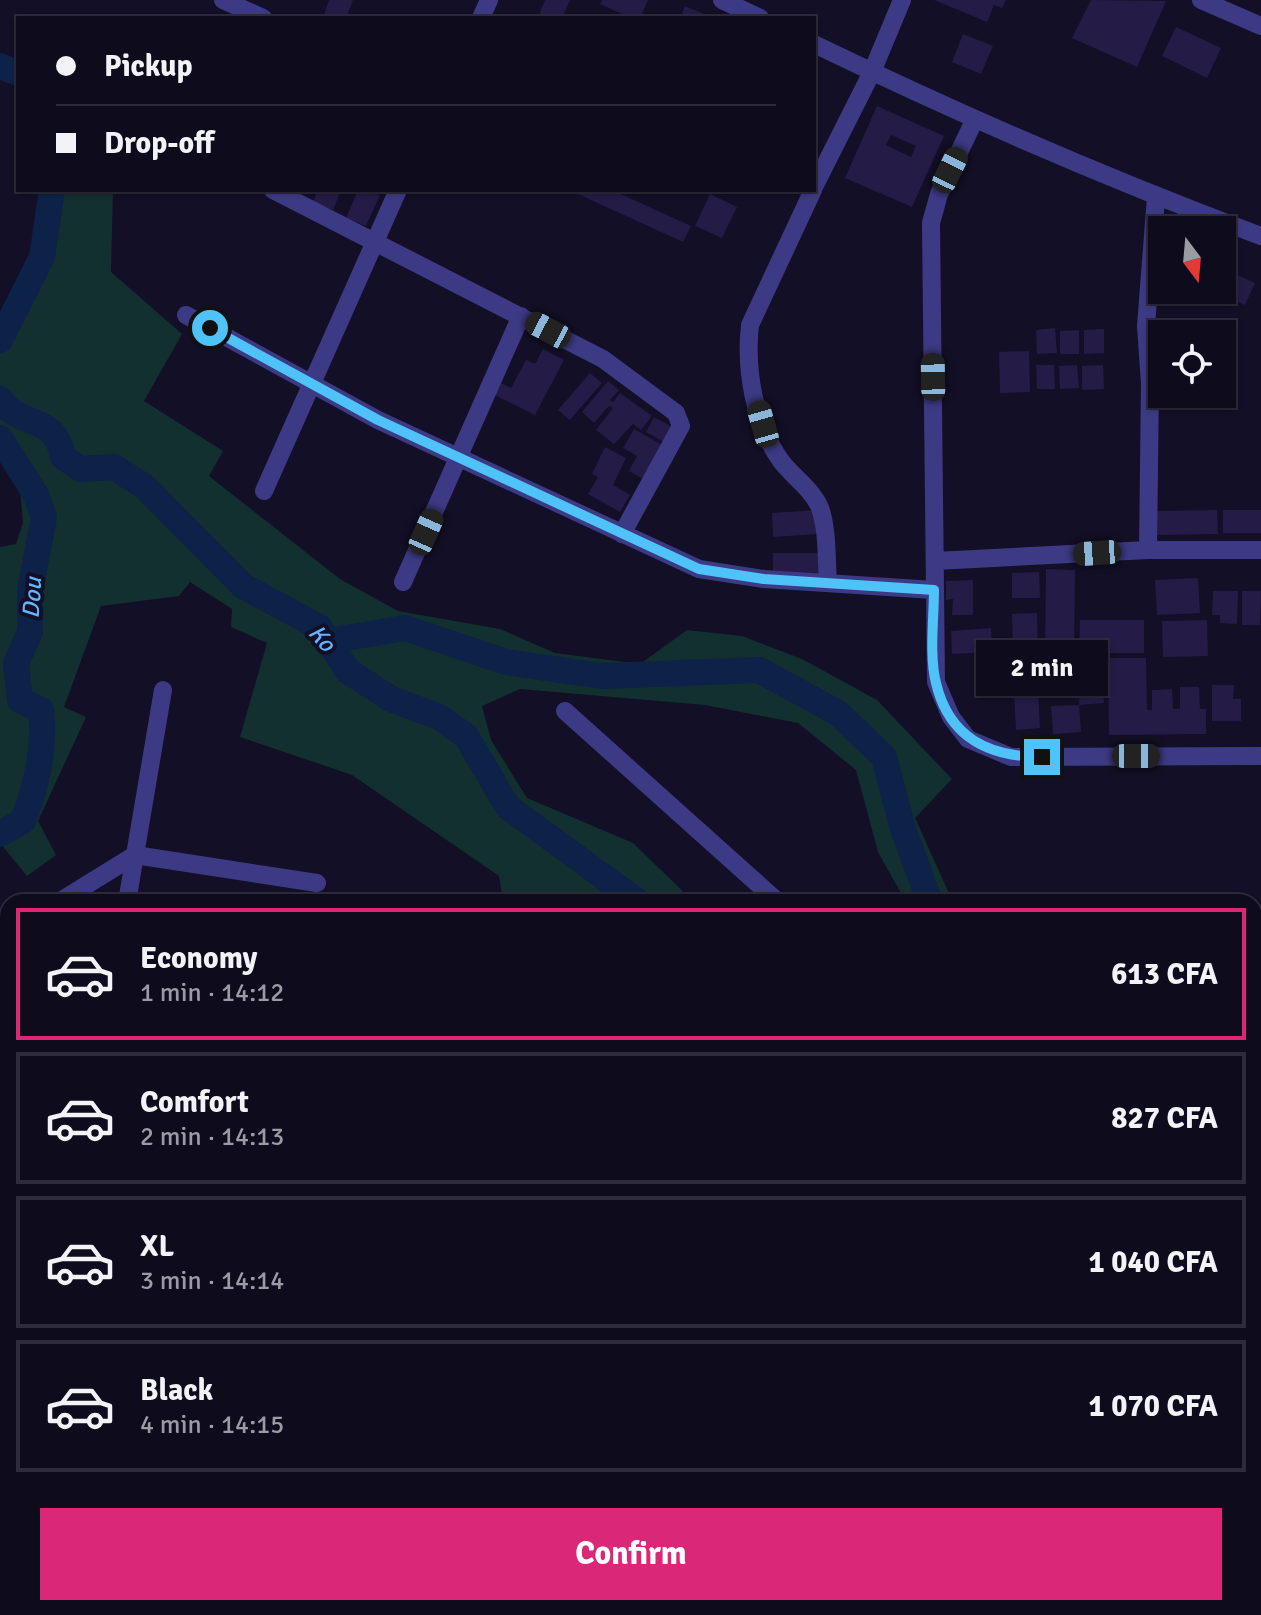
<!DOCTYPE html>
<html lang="en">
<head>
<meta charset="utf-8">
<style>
  :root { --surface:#0e0b1c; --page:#1c1929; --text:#f1f3f6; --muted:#9b9ba3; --line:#2e2b3b; --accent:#db2777 }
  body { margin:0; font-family:Signika,sans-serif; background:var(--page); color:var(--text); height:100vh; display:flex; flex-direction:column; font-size:30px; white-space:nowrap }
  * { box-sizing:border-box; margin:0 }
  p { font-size:26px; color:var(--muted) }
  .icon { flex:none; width:44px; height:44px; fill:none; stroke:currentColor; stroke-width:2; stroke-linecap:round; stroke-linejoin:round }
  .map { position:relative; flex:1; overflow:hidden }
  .panel { position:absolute; left:0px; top:894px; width:1262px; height:722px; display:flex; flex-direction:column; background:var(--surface); border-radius:24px 24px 0 0; box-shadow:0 2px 6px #0004,0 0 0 2px var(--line) }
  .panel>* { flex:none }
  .top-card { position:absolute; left:16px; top:16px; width:800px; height:176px; border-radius:0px; box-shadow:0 2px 6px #0004,0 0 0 2px var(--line); display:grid; align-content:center; height:176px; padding:0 40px; background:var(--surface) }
  .needle { width:52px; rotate:164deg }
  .fabs { position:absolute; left:1148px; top:216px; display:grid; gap:16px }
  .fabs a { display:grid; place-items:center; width:88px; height:88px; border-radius:0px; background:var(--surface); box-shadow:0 2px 6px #0004,0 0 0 2px var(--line); font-size:40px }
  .end { position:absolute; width:36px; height:36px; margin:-18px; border:10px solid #4fc3f7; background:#111; box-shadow:0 0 0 4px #111 }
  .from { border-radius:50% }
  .bubble { position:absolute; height:56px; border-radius:0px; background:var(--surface); box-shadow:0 2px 6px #0004,0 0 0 2px var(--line); font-size:26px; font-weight:700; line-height:56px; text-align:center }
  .car { position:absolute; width:24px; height:48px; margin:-24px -12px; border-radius:10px; box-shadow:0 0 6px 2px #0007; background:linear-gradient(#222 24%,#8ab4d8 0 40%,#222 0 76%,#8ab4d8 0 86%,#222 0) }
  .top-card b { display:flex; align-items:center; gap:28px; height:76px; font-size:30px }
  .top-card b+b { border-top:2px solid var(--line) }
  .top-card i { width:20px; height:20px; background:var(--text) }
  ul { padding:14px 0 0; list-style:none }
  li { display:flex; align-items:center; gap:24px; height:132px; margin:0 16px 12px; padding:0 24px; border:4px solid var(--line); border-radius:0px }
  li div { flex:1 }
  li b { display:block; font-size:30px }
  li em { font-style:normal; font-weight:700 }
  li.on { border-color:var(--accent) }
  li>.icon { width:72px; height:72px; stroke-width:1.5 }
  .cta { display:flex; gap:16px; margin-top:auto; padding:16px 40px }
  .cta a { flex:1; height:92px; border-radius:0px; background:var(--accent); color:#fff; font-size:32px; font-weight:700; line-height:92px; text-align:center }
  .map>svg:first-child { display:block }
</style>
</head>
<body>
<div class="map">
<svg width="1261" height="1615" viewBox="0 0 1261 1615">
  <rect width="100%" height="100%" fill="#130f26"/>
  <path fill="#12302f" d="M52 190H113L111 272 182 334 144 401 223 451 209 476 340 579 398 611 500 629 555 653 640 664 687 630 742 636 802 659 877 700 952 779 915 818 953 902H906L878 852 856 770 798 723 705 705 520 689 482 706 491 740 527 798 633 843 694 902H503L499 876 352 775 240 737 267 643 231 627 232 609 190 582 179 596 101 606 64 707 86 717 38 821 56 855 27 876 0 843V547L16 544 23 523 18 464 0 438V340L42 257Z
    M1254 1011 1261 1012V1104L1254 1107Z
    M314 1608H486L492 1615H319Z"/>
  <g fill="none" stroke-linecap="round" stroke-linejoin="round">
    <path stroke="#0c2248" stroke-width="4" d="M442 1615 444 1608"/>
    <path stroke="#0c2248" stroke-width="26" d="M0 66 18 73
      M0 340 42 257 52 190
      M0 399C21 430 55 412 63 457L81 469 114 467 145 487 243 586 319 627 348 671 391 699 439 717 466 736 508 807 638 902
      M0 438 36 495 44 517 30 591V632L16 663 20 700 41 710C45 750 37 784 23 821L0 834
      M328 641 405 628 506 662 602 676 759 670 838 713 884 757 903 829 930 902
      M1254 1080 1261 1078
      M447 1608 454 1615"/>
  </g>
  <path fill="#241b47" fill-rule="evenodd" d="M329 0H353L346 18H323Z
    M545 0H570L562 18H538Z
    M602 0H648L640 18H631L600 4Z
    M934 0H1006L1002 8 994 5 987 22Z
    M1091 0 1166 1 1137 67 1072 38Z
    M685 6 714 18H680Z
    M1176 27 1221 48 1207 78 1162 56Z
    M963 34 993 46 981 74 952 62Z
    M877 106 944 136 912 207 845 178ZM891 135 916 146 911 157 886 145Z
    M318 190H341L333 210 313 202Z
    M358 190 380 195 366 226 346 218Z
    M569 190H612L691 226 683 242Z
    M710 194 737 207 722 238 695 226Z
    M1222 268 1255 283 1245 305 1210 290H1222Z
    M1055 328 1057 353 1037 354 1036 330Z
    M1104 329V353L1084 354V330Z
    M1079 330V354H1060V331Z
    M543 349 564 360 535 415 495 395 501 383 511 388 526 360 535 364Z
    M1029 351 1030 392 1000 393 999 352Z
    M1036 365H1054L1055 389H1037Z
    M1077 365 1079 388 1060 389 1059 366Z
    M1103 365 1104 389 1082 390V366Z
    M590 373 602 383 570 420 558 410Z
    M608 381 619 390 610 400 613 402 620 393 652 416 641 430 633 424 614 444 596 430 613 408 609 406 594 423 582 412Z
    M654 417 674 428 666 443 646 432Z
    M634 429 664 446 645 480 629 471 637 456 623 448Z
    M605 447 626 458 613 485 630 495 620 512 588 494 598 477 592 474Z
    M817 510 818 534 773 537 772 513Z
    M1217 510 1218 534 1156 535V511Z
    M1223 510H1261V533H1223Z
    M773 553H818V575L773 574Z
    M1046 569 1075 570 1074 658 1045 657Z
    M1039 572 1040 598H1012V573Z
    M1198 578 1200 613 1157 615 1155 580Z
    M973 580V615H952L953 599 946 600V581Z
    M1213 591H1238L1237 624 1220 623V615H1212Z
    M1242 591H1261L1260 625H1242Z
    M1037 613 1038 657 1013 658 1012 614Z
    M1080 620H1144V653H1079Z
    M1207 620 1208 656 1163 657 1162 621Z
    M991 628 992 652 952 654 951 631Z
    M1108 658H1146L1147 710H1152V690L1172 689 1173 709H1180V687H1199L1200 709H1206V734L1109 735Z
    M1101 668 1104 703 1079 705 1080 670Z
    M1212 685H1234L1233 699H1241V721H1212Z
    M1038 691 1040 728 1016 730 1014 693Z
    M1079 705 1081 732 1053 734 1051 706Z"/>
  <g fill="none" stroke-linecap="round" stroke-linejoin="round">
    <path stroke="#3d3a85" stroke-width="18" d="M223 0 263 18
      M722 0 760 18
      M1201 0 1261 26
      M481 18 489 0
      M814 44C961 115 1108 179 1261 236
      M974 121 939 194 931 223 936 682 951 717 968 739 1011 757 1261 756
      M814 187 872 72 902 0
      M273 190 603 359 676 413 681 426 622 534
      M813 190 750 325C745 369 754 424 781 461 792 476 813 490 820 508 828 531 826 558 828 582
      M1156 197 1146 326 1150 383 1148 550H1261
      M186 315 378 420 699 569 764 579 934 590
      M264 491 398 190
      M935 561 1148 550
      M403 582 521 316
      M565 711 778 902
      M59 902 135 855 317 883
      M127 902 163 690
      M0 938 8 933
      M0 1104 8 1098
      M1254 1273 1261 1266
      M1254 1392 1261 1398
      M1254 1515 1261 1506
      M939 1608 948 1615
      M40 1615 43 1608
      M707 1615 720 1608
      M1173 1615 1179 1608"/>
    <path stroke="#c25bff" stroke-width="20" d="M0 1321 8 1334
      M182 1608 186 1615"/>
  </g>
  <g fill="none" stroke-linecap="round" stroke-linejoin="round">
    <path stroke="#4fc3f7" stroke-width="10" d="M210 328 378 420 699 569 764 579 934 590C934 618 929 655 936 683 949 738 989 757 1042 757"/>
  </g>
  <g text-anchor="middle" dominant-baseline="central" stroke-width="8" stroke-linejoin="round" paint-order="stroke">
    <g font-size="24" font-style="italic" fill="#62b6ff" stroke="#130f26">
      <text transform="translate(32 598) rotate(-86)">Dou</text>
      <text transform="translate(322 638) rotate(49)">Ko</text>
    </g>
  </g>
</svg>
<div class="fabs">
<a><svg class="needle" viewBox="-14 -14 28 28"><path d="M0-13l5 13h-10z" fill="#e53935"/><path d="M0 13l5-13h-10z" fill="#9b9ba3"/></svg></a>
<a><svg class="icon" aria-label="locate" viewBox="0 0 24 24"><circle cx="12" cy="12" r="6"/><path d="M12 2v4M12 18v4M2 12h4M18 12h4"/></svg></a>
</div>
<i class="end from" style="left:210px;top:328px"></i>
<i class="end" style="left:1042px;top:757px"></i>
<div class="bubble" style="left:976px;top:640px;width:132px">2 min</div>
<i class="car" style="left:950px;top:170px;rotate:26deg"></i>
<i class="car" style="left:548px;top:330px;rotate:298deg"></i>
<i class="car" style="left:933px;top:377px;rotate:359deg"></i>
<i class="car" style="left:763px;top:424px;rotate:344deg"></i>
<i class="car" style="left:426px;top:532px;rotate:24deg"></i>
<i class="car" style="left:1097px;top:553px;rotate:266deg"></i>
<i class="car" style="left:1136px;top:756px;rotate:90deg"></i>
<div class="top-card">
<b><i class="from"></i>Pickup</b>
<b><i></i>Drop-off</b>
</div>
<section class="panel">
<ul>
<li class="on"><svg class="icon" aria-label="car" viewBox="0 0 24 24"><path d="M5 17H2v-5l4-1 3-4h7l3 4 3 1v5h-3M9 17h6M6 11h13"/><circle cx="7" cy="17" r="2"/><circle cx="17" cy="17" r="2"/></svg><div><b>Economy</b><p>1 min · 14:12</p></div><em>613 CFA</em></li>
<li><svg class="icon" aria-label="car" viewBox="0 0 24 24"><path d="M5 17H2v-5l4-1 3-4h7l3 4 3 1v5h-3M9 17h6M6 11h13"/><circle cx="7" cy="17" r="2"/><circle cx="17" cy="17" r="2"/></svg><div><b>Comfort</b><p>2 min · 14:13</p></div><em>827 CFA</em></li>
<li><svg class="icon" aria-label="car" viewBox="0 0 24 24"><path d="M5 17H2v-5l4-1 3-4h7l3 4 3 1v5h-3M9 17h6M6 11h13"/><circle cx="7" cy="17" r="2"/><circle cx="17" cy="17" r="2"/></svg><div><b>XL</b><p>3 min · 14:14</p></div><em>1 040 CFA</em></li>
<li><svg class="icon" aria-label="car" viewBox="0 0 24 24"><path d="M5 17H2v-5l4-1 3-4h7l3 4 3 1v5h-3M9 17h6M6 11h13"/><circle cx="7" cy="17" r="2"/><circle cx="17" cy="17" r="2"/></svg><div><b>Black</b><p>4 min · 14:15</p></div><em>1 070 CFA</em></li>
</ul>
<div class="cta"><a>Confirm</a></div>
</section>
</div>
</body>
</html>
